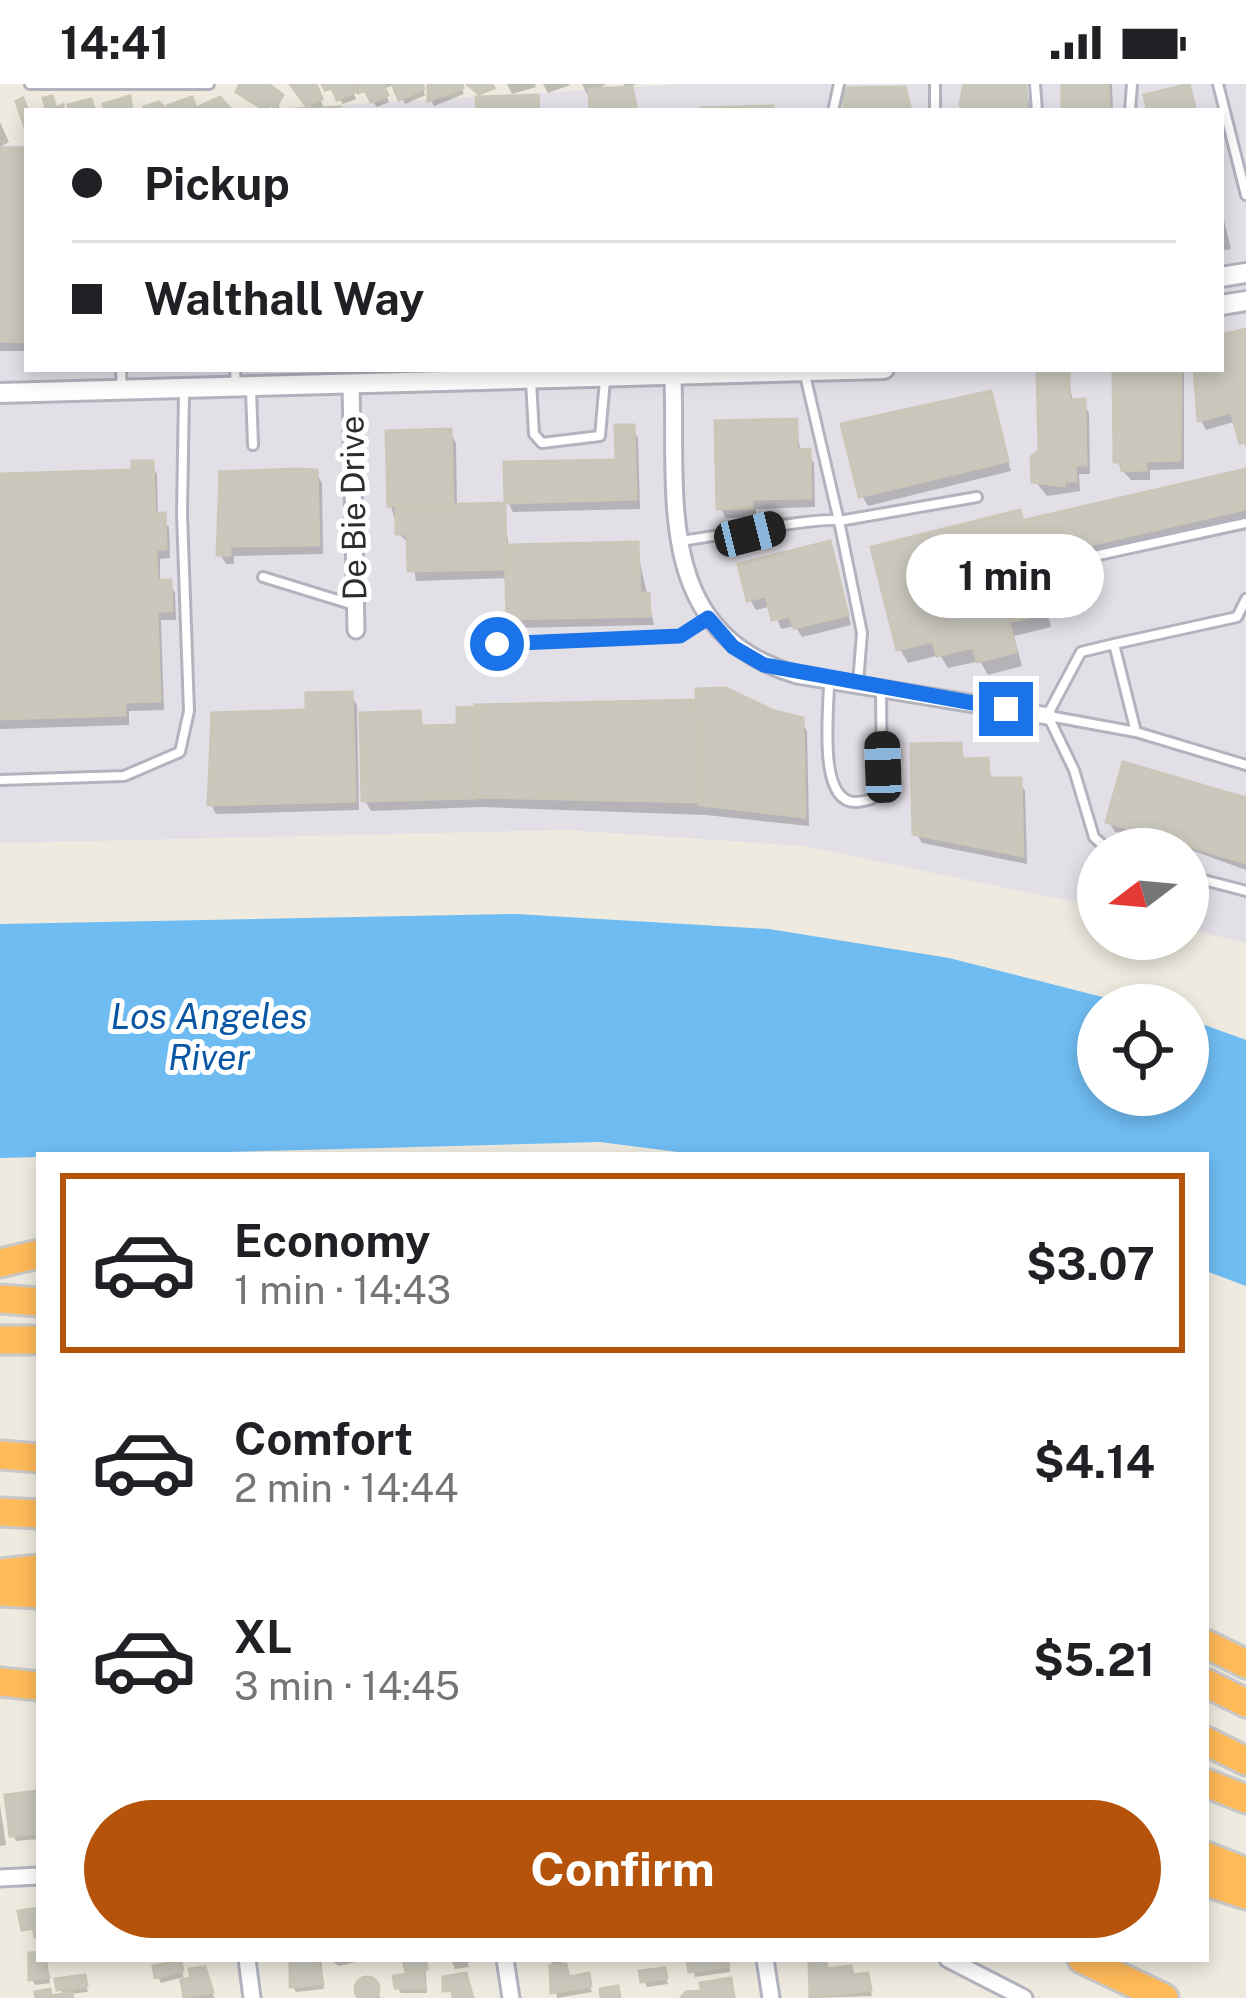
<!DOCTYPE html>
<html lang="en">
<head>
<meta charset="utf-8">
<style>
  :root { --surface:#fff; --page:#f2f2f2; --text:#202124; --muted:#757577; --line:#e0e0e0; --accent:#b45309 }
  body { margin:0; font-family:"Public Sans",sans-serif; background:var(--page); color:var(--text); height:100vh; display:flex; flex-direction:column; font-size:45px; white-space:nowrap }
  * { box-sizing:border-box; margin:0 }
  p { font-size:39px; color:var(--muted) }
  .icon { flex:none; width:66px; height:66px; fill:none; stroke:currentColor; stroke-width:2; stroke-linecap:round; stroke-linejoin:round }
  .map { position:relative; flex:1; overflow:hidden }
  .panel { position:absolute; left:36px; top:1068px; width:1173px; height:810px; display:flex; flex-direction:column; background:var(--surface); border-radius:0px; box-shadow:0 6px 18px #0003 }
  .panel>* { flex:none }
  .top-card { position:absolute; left:24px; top:24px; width:1200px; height:264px; border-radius:0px; box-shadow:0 6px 18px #0003; display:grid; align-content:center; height:264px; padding:0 48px; background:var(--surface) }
  .needle { width:78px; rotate:254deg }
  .tools { position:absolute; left:1077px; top:744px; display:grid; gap:24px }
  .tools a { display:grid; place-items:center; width:132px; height:132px; border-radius:50%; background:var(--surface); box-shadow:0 6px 18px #0003; font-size:60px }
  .end { position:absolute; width:54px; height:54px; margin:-27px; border:15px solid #1a73e8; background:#fff; box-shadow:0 0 0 6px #fff }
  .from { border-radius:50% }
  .bubble { position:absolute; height:84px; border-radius:42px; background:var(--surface); box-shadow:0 6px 18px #0003; font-size:39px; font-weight:700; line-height:84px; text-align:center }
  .car { position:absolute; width:36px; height:72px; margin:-36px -18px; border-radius:15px; box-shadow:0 0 9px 3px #0007; background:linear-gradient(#222 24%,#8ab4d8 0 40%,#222 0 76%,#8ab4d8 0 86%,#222 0) }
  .top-card b { display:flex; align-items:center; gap:42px; height:114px; font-size:45px }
  .top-card b+b { border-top:3px solid var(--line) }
  .top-card i { width:30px; height:30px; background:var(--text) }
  ul { padding:21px 0 0; list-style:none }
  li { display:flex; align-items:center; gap:36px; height:180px; margin:0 24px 18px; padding:0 24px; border:6px solid transparent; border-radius:0px }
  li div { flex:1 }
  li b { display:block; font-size:45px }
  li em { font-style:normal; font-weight:700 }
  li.active { border-color:var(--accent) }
  li>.icon { width:108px; height:108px; stroke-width:1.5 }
  .action { display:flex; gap:24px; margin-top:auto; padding:24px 48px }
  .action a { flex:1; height:138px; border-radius:72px; background:var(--accent); color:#fff; font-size:48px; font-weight:700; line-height:138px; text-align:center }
  .status { display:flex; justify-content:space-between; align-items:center; height:84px; padding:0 60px; background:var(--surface); direction:ltr }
  .status svg { height:33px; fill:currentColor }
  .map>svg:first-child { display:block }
</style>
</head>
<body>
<div class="status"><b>14:41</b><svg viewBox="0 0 49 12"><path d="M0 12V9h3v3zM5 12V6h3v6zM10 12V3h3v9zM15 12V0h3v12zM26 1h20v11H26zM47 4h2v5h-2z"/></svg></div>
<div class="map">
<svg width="1246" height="1914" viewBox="0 0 1246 1914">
  <rect width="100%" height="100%" fill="#eeeadf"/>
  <path fill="#e3dfe7" d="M684 0H1246V859L1188 845V765H1098V823L804 762 567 746 0 759V61H27V285H1221V27H240Z"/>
  <path fill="#6fbcf3" d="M516 830 769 845 949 874 1134 921H1098V1011H1188V935L1246 956V1202L1206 1187V1071H701L600 1058 0 1074V840Z"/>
  <path fill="#0003" d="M245 0H268L280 10 279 27 270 23 264 27 243 14 240 8Z
    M293 0H314L325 27H339H313Z
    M326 0H350L356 15 343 20Z
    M358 0H421L425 11 434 7 432 0H460L464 10 434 22 428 10 405 20 395 0 384 5 389 18 377 23Z
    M507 0H535L536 3 512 10Z
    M543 0H570V1L548 9Z
    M582 0H606L595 7 628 6 623 0H637L629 3 637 27H593L592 8 587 10Z
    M966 0H1025L1031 27H967Z
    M1065 0H1112L1113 27H1066Z
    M0 38 9 58 0 63Z
    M0 68H27V267H0Z
    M1221 125 1231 165 1221 167Z
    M1246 248V363L1237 337 1206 346 1197 329V285H1221V255Z
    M1116 285H1184V385L1150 386V396H1131L1123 387 1117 377Z
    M1067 286 1073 319H1083L1089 329 1090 390H1079L1080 407 1047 412 1035 397Z
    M989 310 1011 387 868 422 862 412Z
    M795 338 801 369H808L814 379 815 423 756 425V433L726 434 720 424Z
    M632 344 638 354 640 425 513 428 508 418 619 379Z
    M450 348 456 359 457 423 503 422 509 464 636 461 654 541 516 544 510 534 509 494 416 497 410 460 399 450 391 422Z
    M151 380 157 390 158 433 169 443 170 474 160 475V499H170L175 509 176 536H161L164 626 129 627V641L0 645V393L136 389Z
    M1246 388V435L1042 482 1033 471 1051 543 1014 552 1022 582 988 591 980 577 948 584 940 571 908 579 900 565 1018 429 1024 439Z
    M316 389 322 399 323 470 234 472V480H226L220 470 223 391Z
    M828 461 851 541 802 553 795 542 781 545 772 522 756 526 750 516Z
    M351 611 357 621 359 726 216 730 211 720 309 629Z
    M699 619 801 637 807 647 809 742 706 731 482 723 371 727 365 717 419 630 424 645 460 644V626L475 624Z
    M959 662 965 678 986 677 993 697H1019L1025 707 1027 780 922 759 916 749Z
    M1246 717V786L1188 765 1115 748 1109 738Z
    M36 1710 39 1755 16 1757 13 1751Z
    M0 1721 6 1761 0 1762Z
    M39 1875 47 1876 50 1899 35 1901 32 1895Z
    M321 1875 324 1905 296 1908 293 1902 308 1875Z
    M329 1875H360V1877L339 1882Z
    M406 1875H425L427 1909H401L397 1903 409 1893Z
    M451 1875H467L469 1883 455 1885Z
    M551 1875H580L562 1878 569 1896 587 1893 592 1908 557 1914Z
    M690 1875H728L730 1888 695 1893Z
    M809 1875H847L824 1879 827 1885 867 1892 872 1912 813 1914Z
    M180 1880 185 1898 207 1892 214 1914H188L184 1893 161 1899 158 1893Z
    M664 1887 668 1900 647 1903 644 1897Z
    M84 1894 88 1908 70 1910 72 1914H38L64 1911 60 1905Z
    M376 1899 380 1914H364L358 1901Z"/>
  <path fill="#cac8bd" stroke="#cac7b8" stroke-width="3" d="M268 0 283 11 275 24 266 19 263 24 236 8 240 0Z
    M290 0H316L322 15 306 22Z
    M322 0H352L355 8 337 16 332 4 325 6Z
    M355 0H383L388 11 371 18 365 6 358 9Z
    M392 0H422L424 5 399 16Z
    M428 0H462L463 4 428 17Z
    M467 0H492L494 4 479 10Z
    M964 0H1026L1027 27H965L960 21Z
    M1062 0H1108L1109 27H1062Z
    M1189 0 1196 27H1148L1144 11Z
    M632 3 637 27H590L589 5Z
    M905 3 911 26 844 27 843 4Z
    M538 11 539 27H477L476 13Z
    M52 12 56 24 63 21 64 27H39L46 24 43 14Z
    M130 12 132 27H105L103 20Z
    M192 13 197 27H169L167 22Z
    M220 13 232 27H199L198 23Z
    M23 14 28 27 27 49 16 17Z
    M91 15 95 27H70L68 21Z
    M159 18 167 27H142L144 23Z
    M773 22V27H701V24Z
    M340 23V27H277V26Z
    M0 64H27V258L0 257Z
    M1246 245V358L1240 359 1231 328 1198 337 1194 285H1221V251Z
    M1037 285H1069V316L1085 315 1086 381H1075L1076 397H1064V402L1032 398 1031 373 1039 367Z
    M1113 285H1181L1180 376 1146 377V386L1122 387V378H1114Z
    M991 307 1008 377 859 413 841 340Z
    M797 335V366L810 365 811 414 752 415V424L717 425 715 337Z
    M615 341H634L636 415 505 419 504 378 616 376Z
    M451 345 453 421 388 422 386 347Z
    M132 377H153L155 430 165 429 166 465H156L157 496H171L172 527H157L160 617 125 618V631L0 635V390L132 386Z
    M295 385 317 386 319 461 230 462V471H217L220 388Z
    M1246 385V425L1033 474 1025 436Z
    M505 419 506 485 408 487 407 450H396V422Z
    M1020 426 1045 529 1009 538 1016 568 977 578 973 563 937 572 933 557 897 566 871 463Z
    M830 457 848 531 794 544 790 532 772 536 766 512 747 517 738 480Z
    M638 458 640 509H649L650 532 507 535 505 461Z
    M726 604 774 627 803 634 805 733 699 721 696 605Z
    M352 608 355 717 208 721 212 629 306 626V609Z
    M695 616 697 718 477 713 475 621Z
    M473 623 475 714 362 717 360 629 420 627 421 642 457 641V624Z
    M961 659 962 675 988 674 989 694H1021L1023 772 913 750 911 660Z
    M1123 678 1246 714V779L1106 738Z
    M37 1707 39 1749 10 1752 5 1711Z
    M39 1824V1853H35L33 1844 22 1846 18 1827Z
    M39 1868 49 1893 29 1896V1869Z
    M317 1875 323 1900 290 1903V1876Z
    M403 1875H426L427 1885 406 1889Z
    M687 1875H727L729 1882 689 1888Z
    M826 1876 827 1885 851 1882 853 1891 868 1889 871 1906 810 1914 809 1879Z
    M181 1877 183 1887 155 1894 153 1882Z
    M566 1880 569 1893 589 1889 591 1902 551 1909 550 1882Z
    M205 1883 213 1908 184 1913 181 1896 191 1894 189 1885Z
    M665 1884 667 1894 641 1898 639 1887Z
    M423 1888 425 1904H395L393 1892Z
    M466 1889 473 1914H453L452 1906 443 1907V1893Z
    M85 1891 87 1902 57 1906 55 1895Z
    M355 1905a12 12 0 1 1 24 0a12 12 0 1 1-24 0Z
    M731 1894 734 1914H681L686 1908 702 1907 700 1899Z
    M618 1902 620 1914H601L600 1905Z
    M50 1905 51 1912 72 1908 73 1914H36L35 1908Z"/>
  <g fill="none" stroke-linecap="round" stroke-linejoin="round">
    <g stroke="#b3b3c0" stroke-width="14">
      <path id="service" d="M30 0H209
        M935 0V27
        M1035 0 1037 27
        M1218 0 1246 111
        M833 27 839 0
        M1130 27 1132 0
        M121 285 122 307
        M235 285 236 303
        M531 297 534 350 542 359 600 352 605 296
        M251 306 253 361
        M680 457C709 454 826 431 839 437L805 291
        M1048 482 1246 439
        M263 493 354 521
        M1246 515 1237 533 1114 560 1136 648 1246 681
        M497 560 680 552 708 534
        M829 598C829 627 817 719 856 718 868 717 874 715 882 708L881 607
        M858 599 862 549 839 437 977 413
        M1048 630 1081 568 1114 560
        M1048 632 1074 686 1094 753 1107 765
        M1049 632 1136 648
        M0 696 124 692 180 668 189 627 182 430 184 308
        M1188 792 1246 807"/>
    </g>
    <g stroke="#b3b3c0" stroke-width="21">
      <path id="minor" d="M673 294C677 415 653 549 797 591L1048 632
        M351 301 356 546
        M0 1794 39 1792
        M247 1875 252 1914
        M505 1875 511 1914
        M765 1875 771 1914
        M948 1875 1024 1914"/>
    </g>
    <g stroke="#b3b3c0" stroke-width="24">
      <path id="tertiary" d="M1221 193 1246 189
        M1221 221 1246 217
        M0 309 884 285"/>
    </g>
    <g stroke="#c8c8c8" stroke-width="33">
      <path id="motorway" d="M0 1179 39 1170
        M0 1215 39 1218
        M0 1256H39
        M0 1371 39 1374
        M0 1428 39 1430
        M0 1489 39 1485
        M0 1508 39 1510
        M1206 1560 1246 1580
        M0 1598 39 1602
        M1206 1599 1246 1619
        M1206 1657 1246 1677
        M1206 1699 1246 1715
        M1206 1772 1246 1788
        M1206 1798 1246 1811
        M1082 1875 1164 1914"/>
    </g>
    <use href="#service" stroke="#fff" stroke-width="8"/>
    <use href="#minor" stroke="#fff" stroke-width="15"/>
    <use href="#tertiary" stroke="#fff" stroke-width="18"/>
    <use href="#motorway" stroke="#ffba59" stroke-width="27"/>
  </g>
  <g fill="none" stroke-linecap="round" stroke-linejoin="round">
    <path stroke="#1a73e8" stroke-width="15" d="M497 560 680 552 708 534 733 563 764 581 1006 625"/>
  </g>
  <g text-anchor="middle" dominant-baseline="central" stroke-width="10" stroke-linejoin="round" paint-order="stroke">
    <g font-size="33" fill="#2d2d2d" stroke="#fff">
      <text transform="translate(353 424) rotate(-91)">De Bie Drive</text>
    </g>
    <g font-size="36" font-style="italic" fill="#0957a4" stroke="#fff">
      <text x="209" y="932">Los Angeles<tspan x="209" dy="41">River</tspan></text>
    </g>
  </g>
</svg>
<div class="tools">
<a><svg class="needle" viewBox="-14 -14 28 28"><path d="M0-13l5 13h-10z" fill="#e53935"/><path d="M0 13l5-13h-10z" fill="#757577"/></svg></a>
<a><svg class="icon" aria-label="locate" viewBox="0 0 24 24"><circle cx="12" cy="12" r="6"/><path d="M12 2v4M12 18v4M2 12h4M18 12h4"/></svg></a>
</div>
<i class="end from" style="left:497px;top:560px"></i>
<i class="end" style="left:1006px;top:625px"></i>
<div class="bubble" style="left:906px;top:450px;width:198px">1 min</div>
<i class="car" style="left:750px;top:450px;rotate:76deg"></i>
<i class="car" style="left:883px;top:683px;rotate:358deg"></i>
<div class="top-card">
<b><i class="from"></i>Pickup</b>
<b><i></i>Walthall Way</b>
</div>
<section class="panel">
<ul>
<li class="active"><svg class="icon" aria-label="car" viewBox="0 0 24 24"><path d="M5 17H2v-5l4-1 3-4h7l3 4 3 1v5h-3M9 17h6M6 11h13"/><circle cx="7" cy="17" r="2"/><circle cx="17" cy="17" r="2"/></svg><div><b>Economy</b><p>1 min · 14:43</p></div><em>$3.07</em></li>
<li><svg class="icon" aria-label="car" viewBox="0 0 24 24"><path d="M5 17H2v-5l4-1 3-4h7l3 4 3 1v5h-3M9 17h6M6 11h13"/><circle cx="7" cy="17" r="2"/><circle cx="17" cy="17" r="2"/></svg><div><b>Comfort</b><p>2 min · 14:44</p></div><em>$4.14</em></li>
<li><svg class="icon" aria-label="car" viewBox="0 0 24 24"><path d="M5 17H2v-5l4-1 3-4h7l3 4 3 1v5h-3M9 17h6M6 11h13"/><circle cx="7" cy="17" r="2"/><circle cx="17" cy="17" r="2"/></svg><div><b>XL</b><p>3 min · 14:45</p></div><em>$5.21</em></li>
</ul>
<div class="action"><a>Confirm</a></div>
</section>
</div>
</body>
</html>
